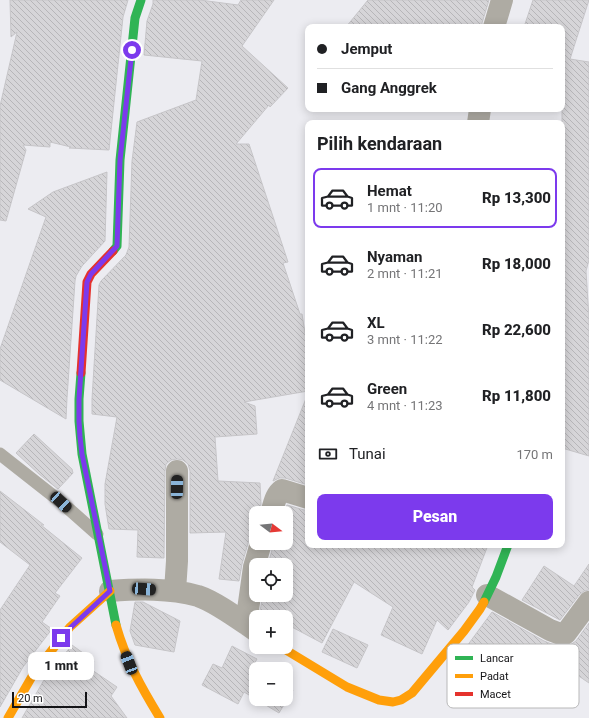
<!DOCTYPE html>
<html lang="id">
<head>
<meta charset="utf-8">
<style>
  :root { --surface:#fff; --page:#f6f6f6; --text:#202124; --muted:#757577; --line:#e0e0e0; --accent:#7c3aed }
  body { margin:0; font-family:Roboto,sans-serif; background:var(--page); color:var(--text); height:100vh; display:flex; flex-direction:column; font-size:15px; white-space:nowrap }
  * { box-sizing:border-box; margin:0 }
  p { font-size:13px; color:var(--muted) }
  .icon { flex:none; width:22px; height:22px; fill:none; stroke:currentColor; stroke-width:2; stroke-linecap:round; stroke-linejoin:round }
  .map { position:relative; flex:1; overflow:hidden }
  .sheet { position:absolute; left:305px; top:120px; width:260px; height:428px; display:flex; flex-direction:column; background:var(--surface); border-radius:8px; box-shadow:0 2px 10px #0003 }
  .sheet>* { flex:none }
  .banner { position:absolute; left:305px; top:24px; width:260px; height:88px; border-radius:8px; box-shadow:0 2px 10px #0003; display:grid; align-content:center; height:88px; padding:0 12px; background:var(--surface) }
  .needle { width:26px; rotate:106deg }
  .buttons { position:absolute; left:249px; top:506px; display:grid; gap:8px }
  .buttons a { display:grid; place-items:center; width:44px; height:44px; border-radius:8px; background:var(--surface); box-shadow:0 2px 10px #0003; font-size:20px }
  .scale { position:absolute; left:12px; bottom:10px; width:75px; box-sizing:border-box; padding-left:4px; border:2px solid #141417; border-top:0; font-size:11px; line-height:14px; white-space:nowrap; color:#141417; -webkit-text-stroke:3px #fff; paint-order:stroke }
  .end { position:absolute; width:18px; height:18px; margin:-9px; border:5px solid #7c3aed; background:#fff; box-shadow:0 0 0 2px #fff }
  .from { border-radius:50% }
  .bubble { position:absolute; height:28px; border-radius:8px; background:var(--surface); box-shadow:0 2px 10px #0003; font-size:13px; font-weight:800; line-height:28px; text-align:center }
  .car { position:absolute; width:12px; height:24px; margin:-12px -6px; border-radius:5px; box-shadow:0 0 3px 1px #0007; background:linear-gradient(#222 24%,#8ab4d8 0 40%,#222 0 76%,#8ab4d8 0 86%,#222 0) }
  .banner b { display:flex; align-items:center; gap:14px; height:38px; font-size:15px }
  .banner b+b { border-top:1px solid var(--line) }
  .banner i { width:10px; height:10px; background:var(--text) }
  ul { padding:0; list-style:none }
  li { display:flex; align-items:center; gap:12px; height:60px; margin:0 8px 6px; padding:0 4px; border:2px solid transparent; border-radius:8px }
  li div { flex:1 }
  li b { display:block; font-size:15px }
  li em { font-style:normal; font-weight:800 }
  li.current { border-color:var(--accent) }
  li>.icon { width:36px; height:36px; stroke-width:1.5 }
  h2 { padding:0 12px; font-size:18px; line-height:48px }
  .pay { display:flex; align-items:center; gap:10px; height:44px; padding:0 12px; font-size:15px }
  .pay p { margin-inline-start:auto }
  .action { display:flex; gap:8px; margin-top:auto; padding:8px 12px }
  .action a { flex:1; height:46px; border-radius:8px; background:var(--accent); color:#fff; font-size:16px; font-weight:800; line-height:46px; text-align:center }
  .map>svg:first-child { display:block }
</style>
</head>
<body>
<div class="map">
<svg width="589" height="718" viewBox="0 0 589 718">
  <defs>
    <pattern id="building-back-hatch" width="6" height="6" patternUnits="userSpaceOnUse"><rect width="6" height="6" fill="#d6d5d8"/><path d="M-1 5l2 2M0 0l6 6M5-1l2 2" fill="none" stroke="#b7b6b9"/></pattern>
  </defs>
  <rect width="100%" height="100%" fill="#ececf1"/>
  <path fill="url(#building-back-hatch)" stroke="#c6c5c8" d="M10 0H128L123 17 109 150 69 148 71 147 50 142V147L23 145 26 150 6 221 0 220V106L17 32 11 37Z
    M153 0H200L238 5 241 0H274L242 46 288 88 270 107 269 105 236 144H249L288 262 283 263 300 314H302L308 352V391L244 402 255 406 257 434 215 437 218 481 260 483 261 504 259 513H256V532L252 534 249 540 242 564 239 581 219 579 226 532 190 533V471L188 464 183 460 177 459 171 460 166 464 165 471 164 558 137 557 138 530 109 529 105 504V484L117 417 92 414V399L99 285 101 281 126 255 129 247 132 161 137 122 196 100 202 61 144 55 147 21 153 4Z
    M368 0H489L482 23V27H346Z
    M533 0H589L570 59 589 62V260L586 271 589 318V456L562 448V27H524Z
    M107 172 105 241 82 266 76 276 75 281 67 398 66 419 0 380V349L46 217 28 209 53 192Z
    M307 396H308V485L285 478H279L273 481Z
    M34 434 72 469 73 473 58 489 39 474 16 453Z
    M0 491 44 525H41L82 558 55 593 60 596 42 622 52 629 23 667 0 707V610L30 565 0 542Z
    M287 505 304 510H308V545H488L472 587 475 590 469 602 448 630 437 620 422 654 381 635 393 607 354 582 322 643 290 626 292 622 286 620V617H271L260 611 263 595H286V565H268L273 546V543H286V513H284Z
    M589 564V590L584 591 579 595 560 620 522 600 544 566 574 586Z
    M135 602H143L180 621 174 652 135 645 130 631Z
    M492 612 544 641 559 647H564L570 645 576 641 589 623V683L564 666 531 701 467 646Z
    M333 629 368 645 357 668 322 652Z
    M72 645 94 661 89 668 117 687 111 696 127 718H22L44 680Z
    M232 646 257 659 253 666 257 669H256V699H286V686L293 690 279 713 244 692 238 704 202 685 213 664 222 668Z"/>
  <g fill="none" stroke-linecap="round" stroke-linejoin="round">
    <path stroke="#aeaba3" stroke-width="13" d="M0 454 61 502 97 534"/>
    <path stroke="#aeaba3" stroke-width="22" d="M494 27 502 0
      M478 123 480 109
      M271 513C274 505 275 495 282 490L308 498
      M110 591C139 589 169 588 198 596 216 602 240 620 256 631
      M175 591 177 561V471
      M487 595 550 630 563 635 566 633 589 602
      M246 624 254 567 261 543"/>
    <path stroke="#30b455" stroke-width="9" d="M113 251 117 246 120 160 135 18 141 0
      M81 373 79 399V421L82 454 116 625
      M484 602 496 577 508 545"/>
    <path stroke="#ff9f0a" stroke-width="9" d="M116 625C126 660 141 687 160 718
      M281 647 347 687 379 700 393 702 401 700 412 693 464 631 480 609 484 602
      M8 718 34 673 70 627 110 591"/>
    <path stroke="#e5322d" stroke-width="9" d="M81 373 87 282 91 274 113 251"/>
  </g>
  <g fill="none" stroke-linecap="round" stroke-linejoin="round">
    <path stroke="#7c3aed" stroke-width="5" d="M61 638 70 628 110 591 82 454 80 437 79 421V399L87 282 91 274 117 246 120 160 132 50"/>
  </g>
  <rect x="447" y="644" width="132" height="64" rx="6" fill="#fff" stroke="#b8b8b9" stroke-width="1"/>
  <rect x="455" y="656" width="18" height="4" fill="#30b455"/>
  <rect x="455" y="674" width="18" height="4" fill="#ff9f0a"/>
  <rect x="455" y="692" width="18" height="4" fill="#e5322d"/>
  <g font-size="11" fill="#141417">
    <text x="480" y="662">Lancar</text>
    <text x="480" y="680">Padat</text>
    <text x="480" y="698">Macet</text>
  </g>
</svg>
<div class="buttons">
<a><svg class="needle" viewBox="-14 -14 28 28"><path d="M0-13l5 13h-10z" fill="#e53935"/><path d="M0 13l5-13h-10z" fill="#757577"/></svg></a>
<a><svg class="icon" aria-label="locate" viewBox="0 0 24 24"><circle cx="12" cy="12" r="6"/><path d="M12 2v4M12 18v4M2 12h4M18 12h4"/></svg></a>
<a>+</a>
<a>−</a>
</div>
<div class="scale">20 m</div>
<i class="end from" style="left:132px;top:50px"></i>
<i class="end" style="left:61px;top:638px"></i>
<div class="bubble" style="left:28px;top:652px;width:66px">1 mnt</div>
<i class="car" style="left:177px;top:487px;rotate:1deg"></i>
<i class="car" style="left:61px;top:502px;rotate:133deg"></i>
<i class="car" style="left:144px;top:589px;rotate:94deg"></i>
<i class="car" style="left:129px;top:663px;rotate:339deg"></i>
<div class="banner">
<b><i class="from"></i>Jemput</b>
<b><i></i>Gang Anggrek</b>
</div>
<section class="sheet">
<h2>Pilih kendaraan</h2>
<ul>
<li class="current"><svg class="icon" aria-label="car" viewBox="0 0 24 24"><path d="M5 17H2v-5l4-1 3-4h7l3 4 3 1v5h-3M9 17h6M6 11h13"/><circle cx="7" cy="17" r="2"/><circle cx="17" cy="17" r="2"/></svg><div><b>Hemat</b><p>1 mnt · 11:20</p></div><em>Rp 13,300</em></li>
<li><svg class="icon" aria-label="car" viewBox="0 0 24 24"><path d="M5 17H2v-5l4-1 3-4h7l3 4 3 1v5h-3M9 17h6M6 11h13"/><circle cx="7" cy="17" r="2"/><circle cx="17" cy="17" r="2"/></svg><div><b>Nyaman</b><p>2 mnt · 11:21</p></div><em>Rp 18,000</em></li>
<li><svg class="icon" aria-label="car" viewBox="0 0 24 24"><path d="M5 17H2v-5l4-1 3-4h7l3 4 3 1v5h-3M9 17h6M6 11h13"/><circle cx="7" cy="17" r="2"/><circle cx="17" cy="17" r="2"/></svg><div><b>XL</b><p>3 mnt · 11:22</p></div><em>Rp 22,600</em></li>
<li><svg class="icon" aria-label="car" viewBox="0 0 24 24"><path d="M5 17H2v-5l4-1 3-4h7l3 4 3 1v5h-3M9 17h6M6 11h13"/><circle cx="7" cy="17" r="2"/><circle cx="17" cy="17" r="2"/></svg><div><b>Green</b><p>4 mnt · 11:23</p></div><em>Rp 11,800</em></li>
</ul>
<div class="pay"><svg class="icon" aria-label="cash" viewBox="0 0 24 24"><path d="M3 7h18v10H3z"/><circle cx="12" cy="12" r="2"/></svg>Tunai<p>170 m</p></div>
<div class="action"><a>Pesan</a></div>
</section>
</div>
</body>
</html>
